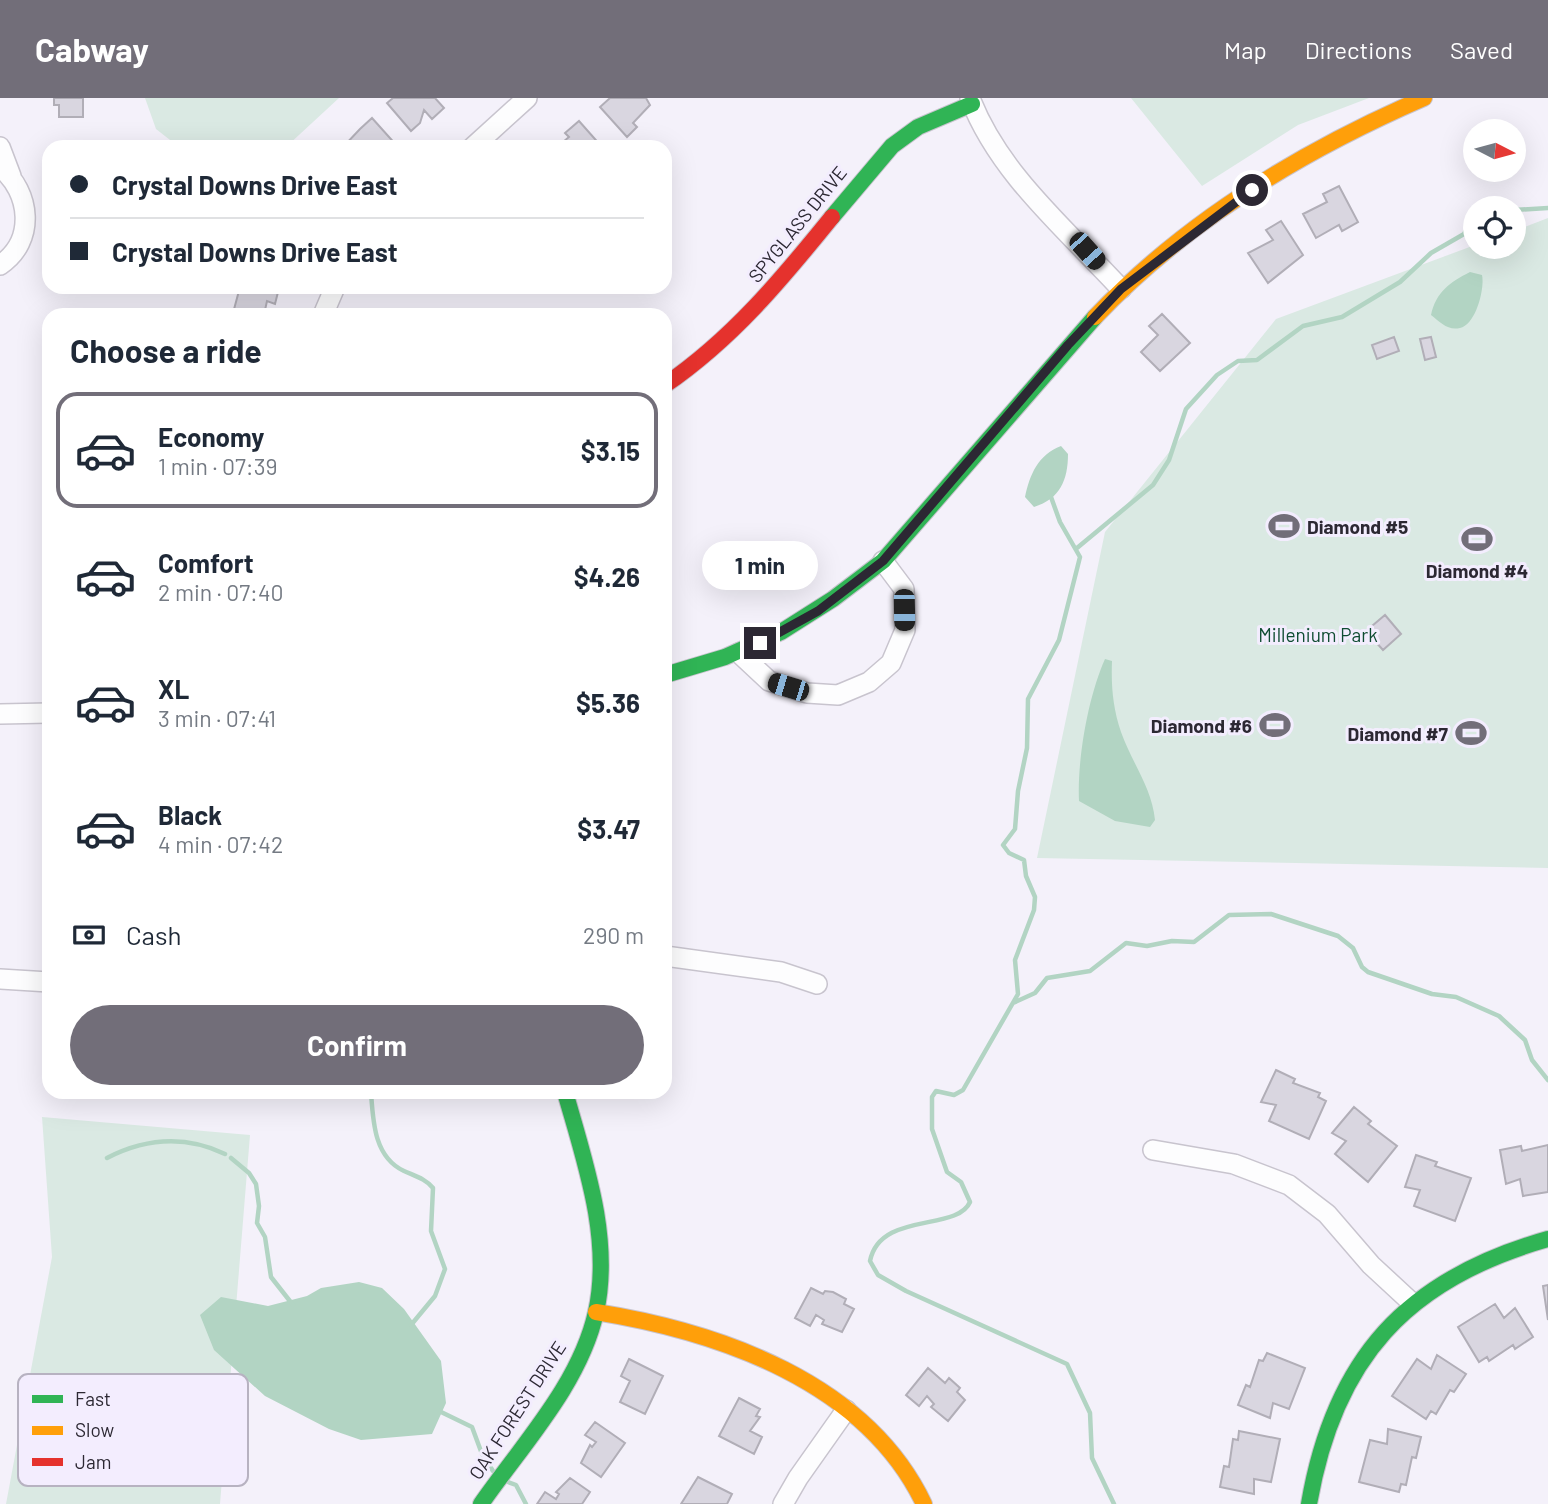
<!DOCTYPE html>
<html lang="en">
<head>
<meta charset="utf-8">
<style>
  :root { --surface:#fff; --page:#f6f6f7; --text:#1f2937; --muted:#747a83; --line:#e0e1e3; --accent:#726e79 }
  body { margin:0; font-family:Barlow,sans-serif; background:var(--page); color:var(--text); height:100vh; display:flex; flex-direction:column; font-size:26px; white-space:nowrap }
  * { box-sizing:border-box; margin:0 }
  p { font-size:23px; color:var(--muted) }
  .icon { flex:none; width:38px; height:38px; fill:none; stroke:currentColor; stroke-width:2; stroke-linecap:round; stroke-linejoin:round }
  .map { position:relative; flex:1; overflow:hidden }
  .drawer { position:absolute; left:42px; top:210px; width:630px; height:791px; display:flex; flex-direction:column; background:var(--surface); border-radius:21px; box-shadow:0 7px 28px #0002 }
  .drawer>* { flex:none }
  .top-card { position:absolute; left:42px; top:42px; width:630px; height:154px; border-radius:21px; box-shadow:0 7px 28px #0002; display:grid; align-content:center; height:154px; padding:0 28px; background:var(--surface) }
  .needle { width:46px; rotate:96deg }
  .tools { position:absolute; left:1463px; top:21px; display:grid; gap:14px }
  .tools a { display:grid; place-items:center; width:63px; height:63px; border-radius:50%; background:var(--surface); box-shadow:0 7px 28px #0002; font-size:35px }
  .end { position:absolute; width:32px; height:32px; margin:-16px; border:9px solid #2c2833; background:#fff; box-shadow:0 0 0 4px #fff }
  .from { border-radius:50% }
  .bubble { position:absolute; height:49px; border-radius:24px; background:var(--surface); box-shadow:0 7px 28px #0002; font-size:23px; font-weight:700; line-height:49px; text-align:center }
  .car { position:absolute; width:21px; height:42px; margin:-21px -10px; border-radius:9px; box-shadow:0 0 5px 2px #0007; background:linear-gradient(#222 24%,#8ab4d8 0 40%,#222 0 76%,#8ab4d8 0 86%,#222 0) }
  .top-card b { display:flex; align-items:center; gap:24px; height:66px; font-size:26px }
  .top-card b+b { border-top:2px solid var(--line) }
  .top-card i { width:18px; height:18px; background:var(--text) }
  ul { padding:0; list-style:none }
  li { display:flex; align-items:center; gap:21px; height:116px; margin:0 14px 10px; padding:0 14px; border:4px solid transparent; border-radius:21px }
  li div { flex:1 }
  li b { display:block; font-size:26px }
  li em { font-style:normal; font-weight:700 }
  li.on { border-color:var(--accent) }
  li>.icon { width:63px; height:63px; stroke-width:1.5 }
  h2 { padding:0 28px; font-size:32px; line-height:84px }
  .pay { display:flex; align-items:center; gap:18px; height:77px; padding:0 28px; font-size:26px }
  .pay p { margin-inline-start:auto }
  .button { display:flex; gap:14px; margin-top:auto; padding:14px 28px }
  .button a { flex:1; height:80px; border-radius:42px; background:var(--accent); color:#fff; font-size:28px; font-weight:700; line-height:80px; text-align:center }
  header { display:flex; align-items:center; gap:42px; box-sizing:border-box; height:98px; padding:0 35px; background:var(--accent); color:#fff }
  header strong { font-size:33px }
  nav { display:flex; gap:38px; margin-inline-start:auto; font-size:24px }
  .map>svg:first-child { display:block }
</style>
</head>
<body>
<header>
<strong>Cabway</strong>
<nav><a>Map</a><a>Directions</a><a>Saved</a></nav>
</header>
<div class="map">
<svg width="1548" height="1406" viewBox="0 0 1548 1406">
  <rect width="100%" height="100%" fill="#f4f1fa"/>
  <path fill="#dae9e3" d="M145 0H339L286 49H179L156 31Z
    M1131 0H1369L1298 27 1202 88Z
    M1548 120V770L1037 760 1105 434 1276 221 1475 147 1514 149V133Z
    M42 1019 250 1037 220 1406H6L52 1159Z"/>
  <path fill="#b2d4c3" d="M1470 174 1482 177C1485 190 1476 227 1460 230 1448 233 1440 224 1431 217 1436 194 1450 184 1470 174Z
    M1061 348 1068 356C1068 382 1060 401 1034 409L1025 399C1030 376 1038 357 1061 348Z
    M1105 561 1112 563C1111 589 1113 610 1121 634 1132 665 1152 690 1155 722L1150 729 1115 723 1079 703C1077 662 1088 599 1105 561Z
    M359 1184 382 1190 404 1211 441 1263 446 1305 432 1336 361 1342 329 1331 265 1298 214 1252 200 1217 221 1199 268 1208 307 1198 321 1190Z"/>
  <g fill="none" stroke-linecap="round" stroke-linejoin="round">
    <path stroke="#b2d4c3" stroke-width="4.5" d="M1514 112 1548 110
      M1051 399 1060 424 1080 459 1059 542 1028 601 1027 650 1018 693 1015 731 1003 747 1009 755 1024 762 1026 778 1035 799 1034 812 1015 862 1018 896 963 992 954 997 936 993 932 999V1031L947 1074 961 1084 970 1104C957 1134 880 1113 870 1163L878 1177 906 1193 1067 1266 1090 1315 1092 1360 1114 1406
      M1077 450 1153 387 1169 362 1186 311 1217 277 1238 263 1257 262 1303 228 1342 219 1400 184 1431 155 1464 136 1475 117
      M1013 905 1035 895 1047 880 1090 873 1126 845 1147 848 1172 843 1194 844 1229 817 1271 816 1338 838 1353 850 1362 869 1368 874 1432 896 1456 899 1499 918 1525 942 1532 962 1548 982
      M371 994C373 1023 374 1059 404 1073 415 1078 426 1081 433 1090L431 1133 445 1171 435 1198 411 1227
      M107 1060C146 1040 185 1037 225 1056
      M231 1060 249 1075 256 1086 259 1108 257 1125 265 1139 271 1179 293 1207
      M439 1313 472 1329 482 1356 493 1373
      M508 1384 516 1387 526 1406"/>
  </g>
  <path fill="#d9d6e0" stroke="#b1aeb7" stroke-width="2" d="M54 0H83V19H59V7H54Z
    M393 0H435L444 10 432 21 424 12 420 25 411 33 387 5Z
    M610 0H646L650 7 633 25 637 29 627 39 600 9Z
    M372 20 398 49H343L360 31Z
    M579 23 602 49H557L569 39 565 35Z
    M1339 88 1358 124 1342 133 1339 127 1316 140 1303 116 1327 104 1323 96Z
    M1281 123 1303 157 1268 185 1248 155 1273 142 1266 132Z
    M240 189H274L279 190 275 206 267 203 265 212 268 213 267 217H242L233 215Z
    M1162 216 1190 245 1160 273 1141 254 1158 237 1149 228Z
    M1394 239 1399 253 1377 261 1372 247Z
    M1431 239 1436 259 1425 262 1420 241Z
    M1385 517 1401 536 1383 552 1366 533Z
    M1276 972 1295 981 1293 985 1320 995 1318 999 1326 1003 1309 1041 1269 1023 1276 1007 1261 1004Z
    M1354 1009 1371 1023 1368 1026 1397 1048 1368 1084 1335 1056 1346 1043 1332 1035Z
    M1548 1047V1094L1523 1098 1520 1081 1506 1086 1500 1052 1521 1048 1522 1053Z
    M1416 1057 1437 1064 1435 1068 1471 1080 1455 1123 1414 1108 1420 1092 1405 1089Z
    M1548 1187V1222L1543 1188Z
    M811 1190 823 1196 825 1193 833 1194 846 1201 844 1206 854 1211 842 1234 822 1226 824 1222 816 1217 810 1228 795 1220Z
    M1495 1206 1504 1220 1515 1210 1533 1239 1515 1251 1513 1247 1489 1263 1487 1259 1479 1264 1458 1229Z
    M1267 1255 1305 1270 1289 1311 1273 1305 1270 1320 1238 1307 1246 1287 1250 1289 1259 1262 1263 1263Z
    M1437 1257 1466 1276 1454 1294 1450 1292 1436 1316 1431 1313 1426 1321 1392 1298 1417 1261 1431 1271Z
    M629 1261 663 1278 645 1316 620 1304 630 1283 621 1278Z
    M928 1270 945 1285 949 1280 960 1290 957 1294 965 1302 948 1323 931 1309 934 1306 927 1298 919 1308 906 1297Z
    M739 1300 760 1311 756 1318 760 1319 750 1333 762 1339 754 1356 719 1338Z
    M595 1324 625 1345 601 1379 581 1365 590 1347 592 1349 596 1344 585 1337Z
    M1388 1331 1421 1339 1416 1360 1412 1359 1406 1387 1401 1386 1399 1394 1359 1384 1370 1342 1387 1346Z
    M1239 1333 1280 1341 1271 1384 1254 1381V1396L1220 1389 1224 1368 1229 1369 1233 1341 1238 1342Z
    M698 1379 732 1396 727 1406H681Z
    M570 1380 590 1394 582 1406H537L545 1394 556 1401 559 1396 556 1394Z"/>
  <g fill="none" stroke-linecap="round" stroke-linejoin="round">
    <g stroke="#c8c4ce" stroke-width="22">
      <path id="street" d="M970 0C999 76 1067 132 1121 191
        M0 49 11 78
        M473 49 527 0
        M0 69C31 94 36 143 0 167
        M323 217 335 189
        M739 555 769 583 807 595 838 597 869 584 891 565 905 532 904 491 883 463
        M0 616 49 615
        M665 858 781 874 817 886
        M0 881 49 884
        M1153 1052 1234 1066 1289 1087 1327 1116 1371 1167 1411 1204
        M783 1406 798 1380 846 1312"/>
    </g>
    <g stroke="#c8c4ce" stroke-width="18">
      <path id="fast" d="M832 119 892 48 918 29 972 6
        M665 577 725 559 781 534 833 501 883 463 1095 219
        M481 1406C522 1347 580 1286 596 1214 612 1141 585 1064 565 994
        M1309 1406C1334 1261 1406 1181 1548 1141"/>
    </g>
    <g stroke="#c8c4ce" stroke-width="18">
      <path id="slow" d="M1095 219C1186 123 1304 52 1424 0
        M596 1214C720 1234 866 1284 924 1406"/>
    </g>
    <g stroke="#c8c4ce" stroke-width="18">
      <path id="jam" d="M665 287C732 241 781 182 832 119"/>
    </g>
    <use href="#street" stroke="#fdfdfe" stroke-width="19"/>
    <use href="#fast" stroke="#30b455" stroke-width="16"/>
    <use href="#slow" stroke="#ff9f0a" stroke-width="16"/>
    <use href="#jam" stroke="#e5322d" stroke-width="16"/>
  </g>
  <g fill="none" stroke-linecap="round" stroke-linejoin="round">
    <path stroke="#2c2833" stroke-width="9" d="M760 545 818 513 883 463 1068 247 1121 191 1252 92"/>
  </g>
  <defs>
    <g id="stadium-bare" transform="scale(2.415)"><path d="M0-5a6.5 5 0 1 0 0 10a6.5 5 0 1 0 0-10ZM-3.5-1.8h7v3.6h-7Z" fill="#726e79" stroke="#f3edfe" stroke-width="2.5" paint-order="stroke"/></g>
  </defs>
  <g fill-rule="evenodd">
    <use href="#stadium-bare" x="1284" y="428"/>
    <use href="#stadium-bare" x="1477" y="441"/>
    <use href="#stadium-bare" x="1275" y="627"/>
    <use href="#stadium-bare" x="1471" y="635"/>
  </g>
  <g text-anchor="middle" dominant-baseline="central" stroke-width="6" stroke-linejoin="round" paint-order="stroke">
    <g font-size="19" fill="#2c2833" stroke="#f3edfe">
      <text transform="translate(797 126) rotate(-51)">SPYGLASS DRIVE</text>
      <text transform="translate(517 1312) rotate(-57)">OAK FOREST DRIVE</text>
    </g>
    <g font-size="19" font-weight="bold" fill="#2c2833" stroke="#f3edfe" text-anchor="end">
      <text x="1307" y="428" text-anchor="start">Diamond #5</text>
      <text x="1477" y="472" text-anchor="middle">Diamond #4</text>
      <text x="1252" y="627">Diamond #6</text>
      <text x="1448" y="635">Diamond #7</text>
    </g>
    <g font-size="19" fill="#0f4c32" stroke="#f3edfe">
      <text x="1318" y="536">Millenium Park</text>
    </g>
  </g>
  <rect x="18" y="1276" width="230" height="112" rx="10" fill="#f3edfe" stroke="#b7b2c1" stroke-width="2"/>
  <rect x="32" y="1297" width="31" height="8" fill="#30b455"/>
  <rect x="32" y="1328" width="31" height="9" fill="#ff9f0a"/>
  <rect x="32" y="1360" width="31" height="8" fill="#e5322d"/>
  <g font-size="19" fill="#2c2833">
    <text x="75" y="1308">Fast</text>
    <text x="75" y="1339">Slow</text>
    <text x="75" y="1371">Jam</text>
  </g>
</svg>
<div class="tools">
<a><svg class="needle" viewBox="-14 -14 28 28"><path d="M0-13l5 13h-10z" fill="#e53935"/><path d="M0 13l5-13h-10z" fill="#747a83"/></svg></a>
<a><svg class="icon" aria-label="locate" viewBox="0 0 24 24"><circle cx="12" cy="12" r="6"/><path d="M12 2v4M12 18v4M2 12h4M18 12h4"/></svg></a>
</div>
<i class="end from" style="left:1252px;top:92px"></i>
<i class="end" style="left:760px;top:545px"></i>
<div class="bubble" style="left:702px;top:443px;width:116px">1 min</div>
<i class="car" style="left:1087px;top:153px;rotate:138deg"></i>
<i class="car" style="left:904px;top:512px;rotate:179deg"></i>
<i class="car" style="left:788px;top:589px;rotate:287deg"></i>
<div class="top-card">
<b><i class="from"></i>Crystal Downs Drive East</b>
<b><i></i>Crystal Downs Drive East</b>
</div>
<section class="drawer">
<h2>Choose a ride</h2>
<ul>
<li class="on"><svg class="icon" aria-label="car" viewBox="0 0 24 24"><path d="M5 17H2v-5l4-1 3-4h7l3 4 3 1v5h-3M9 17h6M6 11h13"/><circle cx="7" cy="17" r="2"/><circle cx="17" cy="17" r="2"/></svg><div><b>Economy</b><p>1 min · 07:39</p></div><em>$3.15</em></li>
<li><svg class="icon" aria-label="car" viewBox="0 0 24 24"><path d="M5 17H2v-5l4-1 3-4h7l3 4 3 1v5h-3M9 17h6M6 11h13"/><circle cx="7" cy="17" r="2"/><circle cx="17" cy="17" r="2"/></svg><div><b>Comfort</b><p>2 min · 07:40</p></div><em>$4.26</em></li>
<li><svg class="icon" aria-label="car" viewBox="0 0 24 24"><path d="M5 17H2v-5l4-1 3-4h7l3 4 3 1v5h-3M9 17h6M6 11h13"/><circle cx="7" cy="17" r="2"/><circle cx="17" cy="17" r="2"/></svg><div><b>XL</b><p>3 min · 07:41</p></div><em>$5.36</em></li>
<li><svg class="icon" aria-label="car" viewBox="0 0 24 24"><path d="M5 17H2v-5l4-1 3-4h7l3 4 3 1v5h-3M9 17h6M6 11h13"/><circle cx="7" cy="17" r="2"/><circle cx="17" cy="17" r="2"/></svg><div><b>Black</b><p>4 min · 07:42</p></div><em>$3.47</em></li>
</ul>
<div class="pay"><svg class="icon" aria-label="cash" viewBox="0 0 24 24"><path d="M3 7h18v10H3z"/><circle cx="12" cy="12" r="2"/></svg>Cash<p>290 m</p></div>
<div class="button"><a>Confirm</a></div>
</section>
</div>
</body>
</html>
